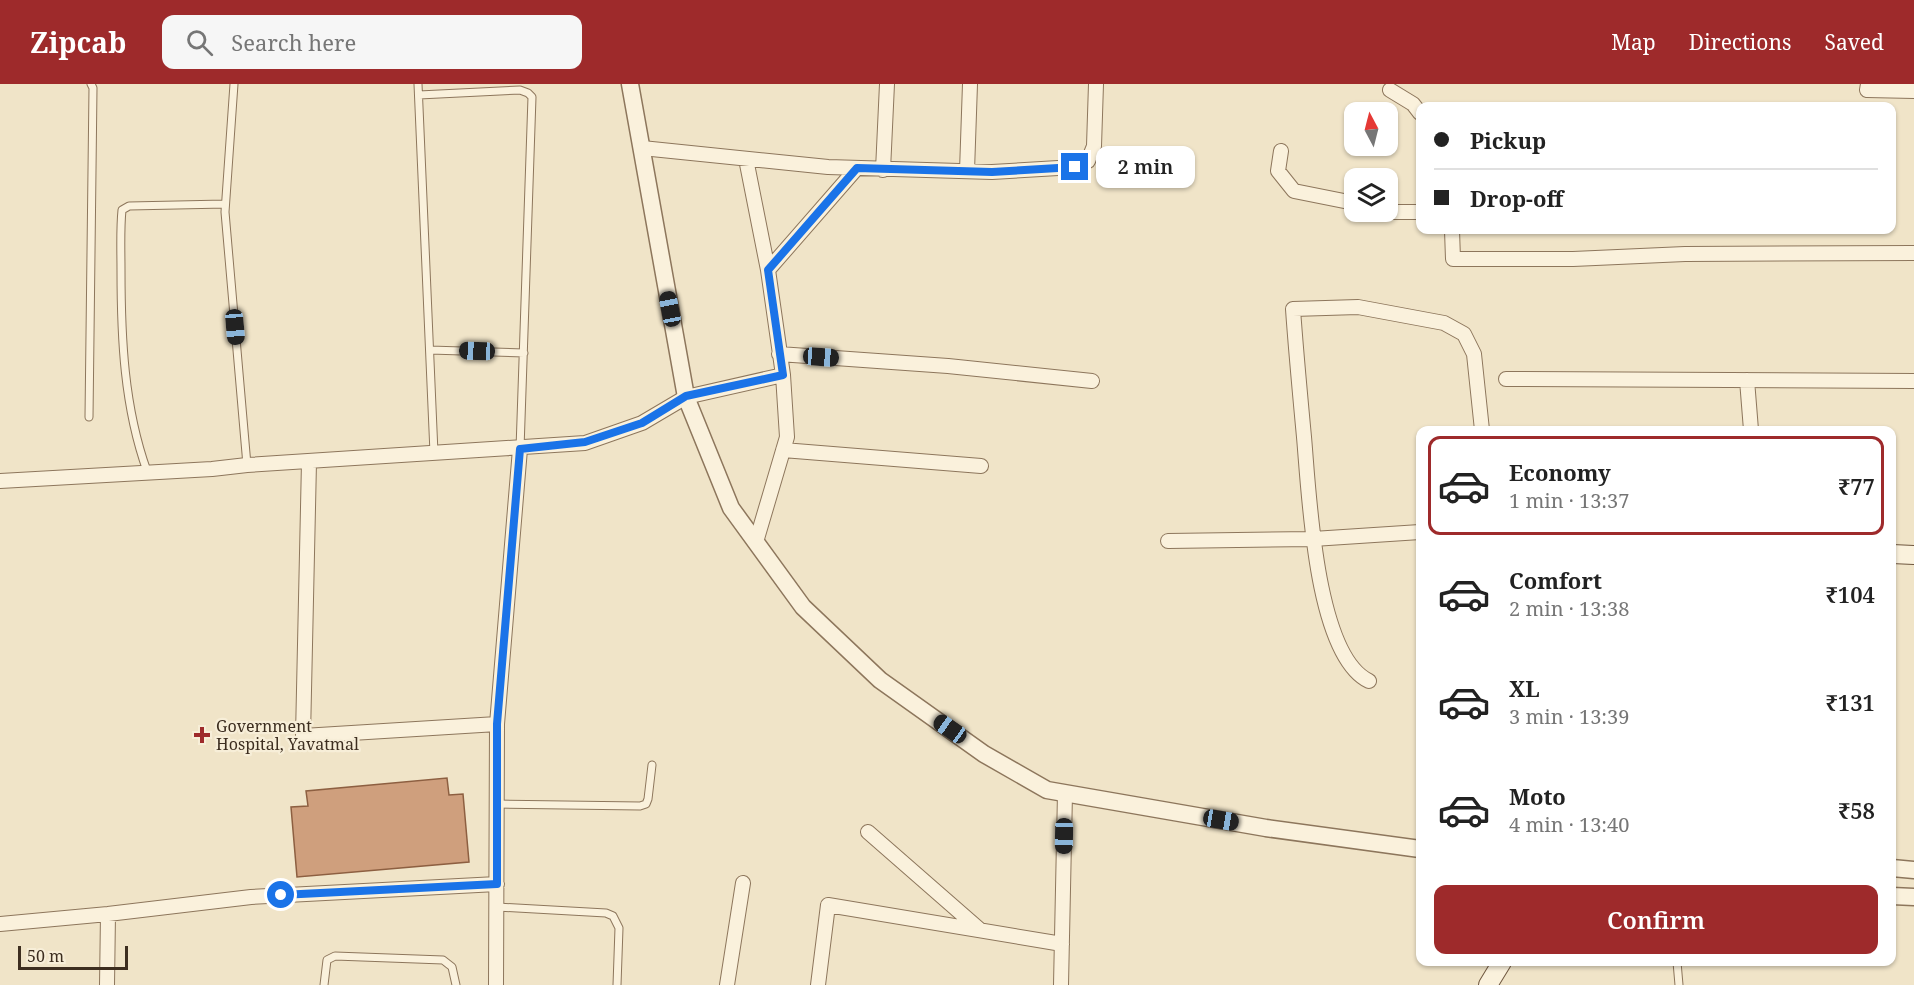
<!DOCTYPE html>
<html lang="en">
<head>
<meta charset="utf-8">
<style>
  :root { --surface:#fff; --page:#f6f6f6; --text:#222; --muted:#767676; --line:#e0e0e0; --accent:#9e2a2b }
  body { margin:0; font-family:"Noto Serif",serif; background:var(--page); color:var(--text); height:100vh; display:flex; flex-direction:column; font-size:22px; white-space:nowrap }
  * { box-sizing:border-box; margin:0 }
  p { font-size:20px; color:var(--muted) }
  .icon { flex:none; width:33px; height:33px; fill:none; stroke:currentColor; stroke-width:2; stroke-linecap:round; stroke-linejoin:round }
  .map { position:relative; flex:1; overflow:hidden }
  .sheet { position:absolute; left:1416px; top:342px; width:480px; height:540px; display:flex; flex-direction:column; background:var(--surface); border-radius:12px; box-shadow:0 2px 4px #0004 }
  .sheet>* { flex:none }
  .top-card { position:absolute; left:1416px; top:18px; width:480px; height:132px; border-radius:12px; box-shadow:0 2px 4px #0004; display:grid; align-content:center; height:132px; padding:0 18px; background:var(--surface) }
  .needle { width:39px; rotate:353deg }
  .tools { position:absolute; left:1344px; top:18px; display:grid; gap:12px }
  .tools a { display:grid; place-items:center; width:54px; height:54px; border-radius:12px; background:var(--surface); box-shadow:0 2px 4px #0004; font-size:30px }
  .scale { position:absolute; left:18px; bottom:15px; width:110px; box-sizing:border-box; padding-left:6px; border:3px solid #3d2e20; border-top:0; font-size:16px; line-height:21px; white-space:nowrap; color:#3d2e20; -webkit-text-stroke:4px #f7eed8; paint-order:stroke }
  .end { position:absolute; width:27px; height:27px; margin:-14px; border:8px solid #1a73e8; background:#fff; box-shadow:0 0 0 3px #fff }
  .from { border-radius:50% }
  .bubble { position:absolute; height:42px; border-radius:12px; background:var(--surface); box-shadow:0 2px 4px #0004; font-size:20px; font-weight:600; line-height:42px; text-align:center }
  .car { position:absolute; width:18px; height:36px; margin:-18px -9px; border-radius:8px; box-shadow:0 0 4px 2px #0007; background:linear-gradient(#222 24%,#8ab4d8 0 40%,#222 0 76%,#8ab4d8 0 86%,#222 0) }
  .top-card b { display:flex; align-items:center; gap:21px; height:57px; font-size:22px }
  .top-card b+b { border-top:2px solid var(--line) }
  .top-card i { width:15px; height:15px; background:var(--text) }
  ul { padding:10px 0 0; list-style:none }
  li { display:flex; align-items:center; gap:18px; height:99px; margin:0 12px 9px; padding:0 6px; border:3px solid transparent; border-radius:12px }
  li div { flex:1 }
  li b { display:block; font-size:22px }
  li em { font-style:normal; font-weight:600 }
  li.active { border-color:var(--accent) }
  li>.icon { width:54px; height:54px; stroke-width:1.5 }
  .action { display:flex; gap:12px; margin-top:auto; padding:12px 18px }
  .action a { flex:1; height:69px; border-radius:12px; background:var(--accent); color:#fff; font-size:24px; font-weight:600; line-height:69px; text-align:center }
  header { display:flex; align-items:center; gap:36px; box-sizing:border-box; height:84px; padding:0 30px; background:var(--accent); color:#fff }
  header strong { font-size:28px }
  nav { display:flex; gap:33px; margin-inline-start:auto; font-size:21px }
  .search { width:420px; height:54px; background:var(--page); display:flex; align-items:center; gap:15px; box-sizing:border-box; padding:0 21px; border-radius:12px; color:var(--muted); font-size:22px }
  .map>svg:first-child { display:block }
</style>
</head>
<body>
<header>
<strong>Zipcab</strong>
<div class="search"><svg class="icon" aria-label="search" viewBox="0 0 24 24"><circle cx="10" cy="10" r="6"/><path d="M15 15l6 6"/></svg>Search here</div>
<nav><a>Map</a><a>Directions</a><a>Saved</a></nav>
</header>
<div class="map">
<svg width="1914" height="901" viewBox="0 0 1914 901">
  <rect width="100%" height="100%" fill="#f0e4c8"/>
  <path fill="#cf9f7d" stroke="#8d5f41" stroke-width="1.5" d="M447 694 449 711 463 710 469 778 297 793 291 723 308 722 306 707Z"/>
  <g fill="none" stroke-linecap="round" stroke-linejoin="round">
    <g stroke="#8d765c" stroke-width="9">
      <path id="service" d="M234 0 225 128 247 381
        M418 0 434 369
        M419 11 520 6 528 9 532 13 520 365
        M430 266 524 269
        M89 333 93 4 91 0
        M147 387C124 323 121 254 121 186 121 167 120 146 122 126L129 122 225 120
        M497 720 640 722 646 720 648 715 652 681
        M497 823 606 829 613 832 619 844 617 901
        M1677 878 1679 901
        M324 901 327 876 335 872 443 876 452 883 456 901"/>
    </g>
    <g stroke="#8d765c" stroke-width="16">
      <path id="minor" d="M1868 0 1867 6 1914 7
        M1390 6 1413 20 1420 29
        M642 64 828 83 992 88 1075 83 1088 77 1094 62 1096 0
        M1281 67 1278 87 1294 107 1354 119
        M746 75 768 186 783 291 787 353 756 458
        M883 86 887 0
        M967 87 970 0
        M1387 128H1420
        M1452 146 1453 175H1573L1685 170 1914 169
        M768 186 857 84
        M779 270 948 282 1092 297
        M1506 295 1914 297
        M1747 296 1751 346
        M783 366 981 382
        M309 378 303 652 497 640
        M0 397 212 385 247 381 585 359 642 339 686 313 783 291
        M1168 457 1313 455 1420 448
        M1369 597C1315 571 1309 408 1304 353 1300 310 1296 268 1293 225L1358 223 1444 239 1464 250 1474 270 1482 346
        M868 748 979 845
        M0 840 108 830 251 813 497 800
        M107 901 108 830
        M496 901 497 640 520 365
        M727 901 743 799
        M818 901 828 821 1062 860
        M1061 901 1065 709"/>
    </g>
    <g stroke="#8d765c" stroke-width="19">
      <path id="tertiary" d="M630 0 686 313 731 424 803 523 880 596 984 670 1047 706 1266 744 1420 765
        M1892 784 1914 786
        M1892 812 1914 813"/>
    </g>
    <g stroke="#6f573f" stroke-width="20">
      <path id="secondary" d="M1892 470 1914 471
        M1488 901 1502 878"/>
    </g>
    <use href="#service" stroke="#faf1dc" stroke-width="7"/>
    <use href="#minor" stroke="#faf1dc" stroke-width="14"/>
    <use href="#tertiary" stroke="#faf1dc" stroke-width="16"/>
    <use href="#secondary" stroke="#faf1dc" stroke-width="18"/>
  </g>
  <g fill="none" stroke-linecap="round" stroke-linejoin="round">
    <path stroke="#1a73e8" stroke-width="8" d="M281 811 497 800V640L520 365 585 358 642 339 686 312 783 291 768 186 857 84 992 88 1075 83"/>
  </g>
  <path fill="#9e2a2b" stroke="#f7eed8" stroke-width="2" d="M199 642h6v6h6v6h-6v6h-6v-6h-6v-6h6z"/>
  <g text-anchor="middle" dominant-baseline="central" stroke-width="4.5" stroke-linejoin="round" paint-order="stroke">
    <g font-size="16" fill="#3d2e20" stroke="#f7eed8" text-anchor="start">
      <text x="216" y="642">Government<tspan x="216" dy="18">Hospital, Yavatmal</tspan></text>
    </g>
  </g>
</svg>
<div class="tools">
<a><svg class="needle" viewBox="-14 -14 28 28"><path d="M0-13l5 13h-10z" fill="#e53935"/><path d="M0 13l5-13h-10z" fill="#767676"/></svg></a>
<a><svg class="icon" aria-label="layers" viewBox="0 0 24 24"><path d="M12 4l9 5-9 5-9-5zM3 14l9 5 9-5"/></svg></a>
</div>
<div class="scale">50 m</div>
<i class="end from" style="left:281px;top:811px"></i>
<i class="end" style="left:1075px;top:83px"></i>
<div class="bubble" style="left:1096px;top:62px;width:99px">2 min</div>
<i class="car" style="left:670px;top:225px;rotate:349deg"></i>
<i class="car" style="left:235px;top:243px;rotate:175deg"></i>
<i class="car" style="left:477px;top:267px;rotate:272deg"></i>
<i class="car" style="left:821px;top:273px;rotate:94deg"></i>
<i class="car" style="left:950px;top:645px;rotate:305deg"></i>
<i class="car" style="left:1221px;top:736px;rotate:100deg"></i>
<i class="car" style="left:1064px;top:752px;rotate:181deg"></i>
<div class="top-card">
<b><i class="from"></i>Pickup</b>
<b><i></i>Drop-off</b>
</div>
<section class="sheet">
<ul>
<li class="active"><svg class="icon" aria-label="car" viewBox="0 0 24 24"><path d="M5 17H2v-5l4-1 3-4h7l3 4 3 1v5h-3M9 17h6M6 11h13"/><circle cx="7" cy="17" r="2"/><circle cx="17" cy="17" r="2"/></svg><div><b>Economy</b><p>1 min · 13:37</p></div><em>₹77</em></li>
<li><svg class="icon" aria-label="car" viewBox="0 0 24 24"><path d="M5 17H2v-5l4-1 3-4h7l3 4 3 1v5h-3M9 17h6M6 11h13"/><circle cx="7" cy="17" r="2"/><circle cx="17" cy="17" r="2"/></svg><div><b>Comfort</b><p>2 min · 13:38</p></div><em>₹104</em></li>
<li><svg class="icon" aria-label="car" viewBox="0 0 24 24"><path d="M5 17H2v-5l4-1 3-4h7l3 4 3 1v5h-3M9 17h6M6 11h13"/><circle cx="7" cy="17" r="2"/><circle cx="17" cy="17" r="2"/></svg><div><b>XL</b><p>3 min · 13:39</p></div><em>₹131</em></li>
<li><svg class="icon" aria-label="car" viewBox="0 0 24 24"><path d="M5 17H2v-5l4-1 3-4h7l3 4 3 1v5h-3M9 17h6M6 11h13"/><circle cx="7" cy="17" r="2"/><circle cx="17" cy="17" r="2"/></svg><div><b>Moto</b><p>4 min · 13:40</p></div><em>₹58</em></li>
</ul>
<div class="action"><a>Confirm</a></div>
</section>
</div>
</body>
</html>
